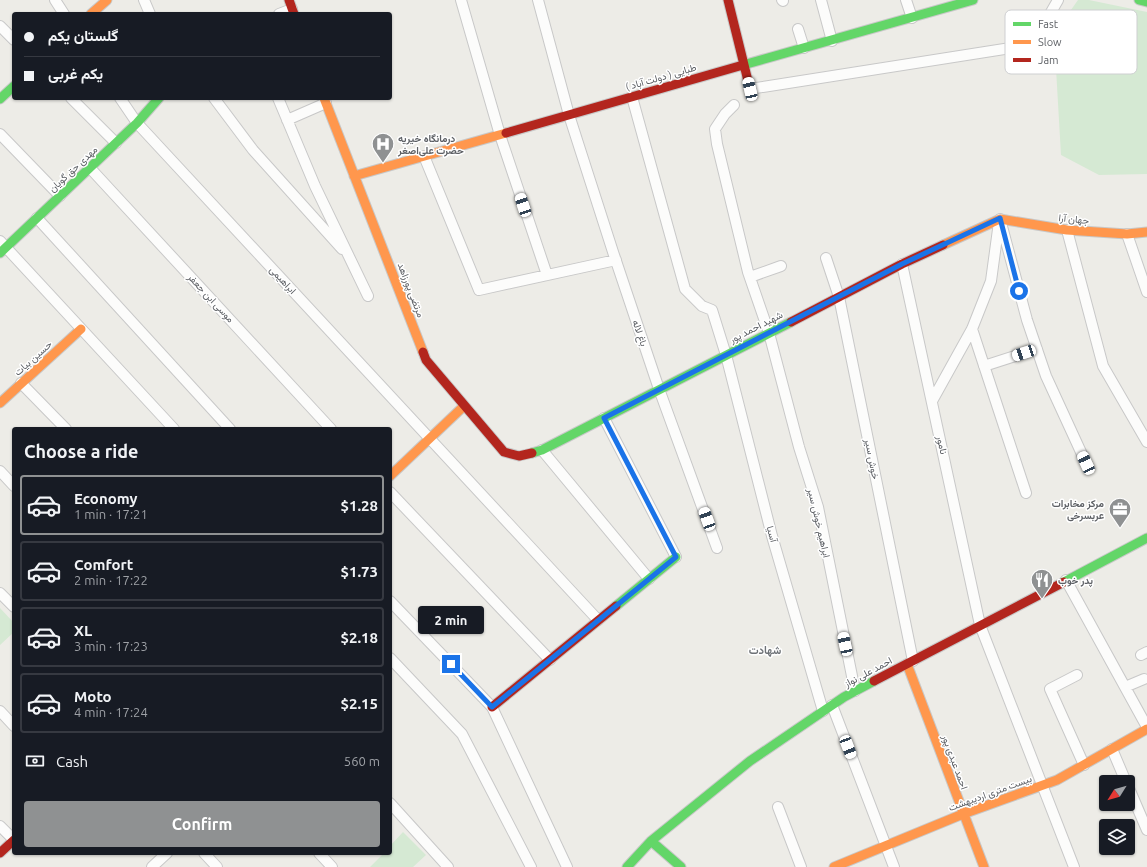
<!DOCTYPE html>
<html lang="en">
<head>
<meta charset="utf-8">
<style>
  :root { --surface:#171b24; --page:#20242c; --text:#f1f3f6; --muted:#9ea1a6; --line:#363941; --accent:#8f9192 }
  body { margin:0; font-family:Ubuntu,Vazirmatn,sans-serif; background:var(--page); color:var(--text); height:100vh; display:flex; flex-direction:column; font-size:15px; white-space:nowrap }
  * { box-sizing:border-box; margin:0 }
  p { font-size:13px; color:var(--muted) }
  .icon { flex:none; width:22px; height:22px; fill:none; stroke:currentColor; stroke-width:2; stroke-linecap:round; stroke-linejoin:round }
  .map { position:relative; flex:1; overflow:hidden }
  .panel { position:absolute; left:12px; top:427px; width:380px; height:428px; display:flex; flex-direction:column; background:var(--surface); border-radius:4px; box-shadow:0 1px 3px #0004 }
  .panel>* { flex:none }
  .hud { position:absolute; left:12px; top:12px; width:380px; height:88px; border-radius:4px; box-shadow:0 1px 3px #0004; display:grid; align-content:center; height:88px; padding:0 12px; background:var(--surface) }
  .needle { width:26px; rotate:233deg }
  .tools { position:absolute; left:1099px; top:775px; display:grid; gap:8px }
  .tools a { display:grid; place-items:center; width:36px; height:36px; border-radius:4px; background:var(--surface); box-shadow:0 1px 3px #0004; font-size:20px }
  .end { position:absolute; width:18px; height:18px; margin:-9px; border:5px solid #1a73e8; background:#fff; box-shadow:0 0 0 2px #fff }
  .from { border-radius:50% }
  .bubble { position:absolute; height:28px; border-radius:4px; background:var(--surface); box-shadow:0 1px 3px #0004; font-size:13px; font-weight:700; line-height:28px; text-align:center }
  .car { position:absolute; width:12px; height:24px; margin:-12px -6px; border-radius:5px; box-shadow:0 0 3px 1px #0007; background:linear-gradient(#fff 24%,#345 0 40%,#fff 0 76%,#345 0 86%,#fff 0) }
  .hud b { display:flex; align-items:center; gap:14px; height:38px; font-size:15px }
  .hud b+b { border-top:1px solid var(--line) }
  .hud i { width:10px; height:10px; background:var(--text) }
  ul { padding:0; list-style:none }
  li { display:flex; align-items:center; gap:12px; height:60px; margin:0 8px 6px; padding:0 4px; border:2px solid var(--line); border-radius:4px }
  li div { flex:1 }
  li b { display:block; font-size:15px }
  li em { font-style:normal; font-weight:700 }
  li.active { border-color:var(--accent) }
  li>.icon { width:36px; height:36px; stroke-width:1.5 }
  h2 { padding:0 12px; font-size:18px; line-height:48px }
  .pay { display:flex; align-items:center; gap:10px; height:44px; padding:0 12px; font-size:15px }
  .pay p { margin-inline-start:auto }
  .primary-button { display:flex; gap:8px; margin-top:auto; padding:8px 12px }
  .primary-button a { flex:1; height:46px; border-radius:4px; background:var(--accent); color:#fff; font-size:16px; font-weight:700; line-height:46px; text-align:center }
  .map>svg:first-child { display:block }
</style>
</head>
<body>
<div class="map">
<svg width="1147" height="867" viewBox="0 0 1147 867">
  <rect width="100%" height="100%" fill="#edece7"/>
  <path fill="#d5e9d3" d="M1078 0H1089L1147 12V174L1099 175 1061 155 1054 34Z
    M0 608 14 623V632L0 645Z
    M403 832 426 855 413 867H370L384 853H390V846Z"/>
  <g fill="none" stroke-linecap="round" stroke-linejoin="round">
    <g stroke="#c8c8c8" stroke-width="12">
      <path id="street" d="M55 0 64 14
        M144 0 150 14
        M461 0 500 135 547 275
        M538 0 569 115 613 252 659 389 717 548
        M782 0 783 1
        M821 0 832 41
        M906 0 912 18
        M279 14 292 9
        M0 26 14 40
        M798 29 804 48
        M750 89 1017 47 1038 35 1058 0
        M632 97 685 289 702 306 712 310 726 355 772 536 823 711
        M71 98 116 143
        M120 98 137 123 598 620
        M214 98 253 150 342 249
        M278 98 315 186 368 296
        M734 105 725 114 715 129 717 144 748 272 769 333 799 447 818 507 855 691
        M287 120 326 103
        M0 134 60 196
        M424 156 479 290 616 260
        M90 168 331 429
        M37 218 230 429
        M1000 219 1027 320 1046 376 1086 463
        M1067 230 1103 366 1147 442
        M1127 234 1147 292
        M0 241 174 429
        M826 258 839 297 913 661
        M902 264 980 625 1074 867
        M750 277 781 266
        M972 329 1026 493
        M984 366 1037 349
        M21 383 66 429
        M932 401 972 329 991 281 999 222
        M604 418 676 557
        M542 450 649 579
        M0 471 14 486
        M390 492 550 660
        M1066 580 1147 727
        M0 593 14 607
        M390 601 492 707 567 867
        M1141 655 1147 652
        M390 658 462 734 531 867
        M1077 675 1050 689 1084 765
        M1125 687 1144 679
        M832 705 894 867
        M0 711 14 726
        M1112 749 1126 782
        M1128 786 1147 830
        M390 803 448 867
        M778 807 801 867
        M0 826 14 840
        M204 853 217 867
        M319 853 332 867
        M152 867 167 853"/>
    </g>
    <g stroke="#c8c8c8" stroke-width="11">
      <path id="fast" d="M1139 0 1147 2
        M743 65 973 0
        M0 99 14 86
        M0 253 137 123 159 98
        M532 453 542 450 791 322
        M1064 582 1147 538
        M616 606 676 557
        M651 841 681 867
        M627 867 651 841 750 761 844 697 874 681"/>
    </g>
    <g stroke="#c8c8c8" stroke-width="11">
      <path id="slow" d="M91 14 107 0
        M324 98 423 352
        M354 176 506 133
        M943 245 1000 219 1067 230 1127 234 1147 232
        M0 403 81 329
        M390 476 464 406
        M907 664 984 867
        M834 867 963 814 1057 780 1147 729"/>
    </g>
    <g stroke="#c8c8c8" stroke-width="11">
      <path id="jam" d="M289 0 294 14
        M728 0 750 89
        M506 133 743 65
        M791 322 902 264 943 245
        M423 352 426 360 504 452 519 456 532 453
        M874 681 1064 582
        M492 707 616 606
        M0 853 14 840"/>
    </g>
    <use href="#street" stroke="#fcfcfb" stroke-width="10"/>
    <use href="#fast" stroke="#63d668" stroke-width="9"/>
    <use href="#slow" stroke="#ff974d" stroke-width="9"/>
    <use href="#jam" stroke="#b3261e" stroke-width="9"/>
  </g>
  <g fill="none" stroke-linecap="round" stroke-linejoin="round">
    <path stroke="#1a73e8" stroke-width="5" d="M451 664 492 707 676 557 604 418 902 264 1000 218 1019 291"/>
  </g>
  <defs>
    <g id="hospital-pin" transform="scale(1.15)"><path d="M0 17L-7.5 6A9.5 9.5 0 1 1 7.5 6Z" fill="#8f9192" stroke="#fff"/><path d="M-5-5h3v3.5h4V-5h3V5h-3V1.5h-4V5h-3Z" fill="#fff"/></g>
    <g id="office-pin" transform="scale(1.15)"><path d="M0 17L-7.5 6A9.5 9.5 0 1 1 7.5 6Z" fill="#8f9192" stroke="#fff"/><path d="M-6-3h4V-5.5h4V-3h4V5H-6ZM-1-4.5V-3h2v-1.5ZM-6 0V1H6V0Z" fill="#fff"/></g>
    <g id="restaurant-pin" transform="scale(1.15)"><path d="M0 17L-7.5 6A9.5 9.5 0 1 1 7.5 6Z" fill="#8f9192" stroke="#fff"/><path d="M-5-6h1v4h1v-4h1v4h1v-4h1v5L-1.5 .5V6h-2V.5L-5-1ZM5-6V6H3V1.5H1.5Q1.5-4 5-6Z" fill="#fff"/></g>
  </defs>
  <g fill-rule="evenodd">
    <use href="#hospital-pin" x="383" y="144"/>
    <use href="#office-pin" x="1120" y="509"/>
    <use href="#restaurant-pin" x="1042" y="580"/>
  </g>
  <g text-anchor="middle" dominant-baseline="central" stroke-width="3" stroke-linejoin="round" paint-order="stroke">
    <g font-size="10" fill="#5d6065" stroke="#fff">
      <text transform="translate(661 77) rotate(-16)">طبایی ( دولت آباد )</text>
      <text transform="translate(73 169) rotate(-43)">مهدی حق گویان</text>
      <text transform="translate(1074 219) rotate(6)">جهان آرا</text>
      <text transform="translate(283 280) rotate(47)">ابراهیمی</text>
      <text transform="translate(411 290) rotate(69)">مرتضی پورزاهد</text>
      <text transform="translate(211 298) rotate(47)">موسی ابن جعفر</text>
      <text transform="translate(756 327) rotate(-27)">شهید احمد پور</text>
      <text transform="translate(640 333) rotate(71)">باغ لاله</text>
      <text transform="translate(33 358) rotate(-42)">حسین بیات</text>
      <text transform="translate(942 445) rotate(78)">نامور</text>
      <text transform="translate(872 459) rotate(79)">خوش سیر</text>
      <text transform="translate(819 523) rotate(77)">ابراهیم خوش سیر</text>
      <text transform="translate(772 534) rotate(75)">آسیا</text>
      <text transform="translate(868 672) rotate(-28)">احمد علی نواز</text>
      <text transform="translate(955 762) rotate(70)">احمد عبدی پور</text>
      <text transform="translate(990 793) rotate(-20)">بیست متری اردیبهشت</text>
    </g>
    <g font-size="10" font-weight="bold" fill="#5d6065" stroke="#fff" text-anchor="start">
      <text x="398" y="138">درمانگاه خیریه<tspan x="398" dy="12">حضرت علی‌اصغر</tspan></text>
      <text x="1104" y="503" text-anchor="end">مرکز مخابرات<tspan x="1104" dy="12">عربسرخی</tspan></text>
      <text x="1058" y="580">پدر خوب</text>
    </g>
    <g font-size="11" font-weight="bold" fill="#6e7277" stroke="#fff">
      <text x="765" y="650">شهادت</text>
    </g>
  </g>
  <rect x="1005" y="10" width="132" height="64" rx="6" fill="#fff" stroke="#cecfd1" stroke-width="1"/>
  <rect x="1013" y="22" width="18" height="4" fill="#63d668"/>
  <rect x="1013" y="40" width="18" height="4" fill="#ff974d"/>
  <rect x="1013" y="58" width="18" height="4" fill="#b3261e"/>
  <g font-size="11" fill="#5d6065">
    <text x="1038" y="28">Fast</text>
    <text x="1038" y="46">Slow</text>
    <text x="1038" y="64">Jam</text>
  </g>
</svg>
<div class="tools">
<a><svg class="needle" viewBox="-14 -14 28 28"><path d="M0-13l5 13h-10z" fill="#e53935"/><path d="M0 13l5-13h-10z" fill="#9ea1a6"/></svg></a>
<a><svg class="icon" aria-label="layers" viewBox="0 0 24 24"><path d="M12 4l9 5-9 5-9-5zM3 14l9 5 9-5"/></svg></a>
</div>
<i class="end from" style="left:1019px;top:291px"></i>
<i class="end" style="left:451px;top:664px"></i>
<div class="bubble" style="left:418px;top:606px;width:66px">2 min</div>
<i class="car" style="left:750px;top:89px;rotate:347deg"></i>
<i class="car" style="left:523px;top:205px;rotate:342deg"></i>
<i class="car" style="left:1024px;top:353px;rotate:252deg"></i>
<i class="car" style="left:1086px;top:463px;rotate:335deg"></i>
<i class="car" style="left:707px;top:519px;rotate:340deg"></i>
<i class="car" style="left:845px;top:644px;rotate:348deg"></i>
<i class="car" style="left:848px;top:747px;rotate:159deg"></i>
<div class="hud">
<b><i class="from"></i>گلستان یکم</b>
<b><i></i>یکم غربی</b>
</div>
<section class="panel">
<h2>Choose a ride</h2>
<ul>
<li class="active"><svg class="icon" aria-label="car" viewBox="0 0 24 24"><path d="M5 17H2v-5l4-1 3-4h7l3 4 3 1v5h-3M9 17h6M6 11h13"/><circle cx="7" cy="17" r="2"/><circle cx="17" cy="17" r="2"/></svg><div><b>Economy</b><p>1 min · 17:21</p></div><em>$1.28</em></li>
<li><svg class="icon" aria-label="car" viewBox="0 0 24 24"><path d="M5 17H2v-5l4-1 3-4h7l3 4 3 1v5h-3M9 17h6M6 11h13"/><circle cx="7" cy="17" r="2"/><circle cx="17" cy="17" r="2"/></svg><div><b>Comfort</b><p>2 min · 17:22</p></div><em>$1.73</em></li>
<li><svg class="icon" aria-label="car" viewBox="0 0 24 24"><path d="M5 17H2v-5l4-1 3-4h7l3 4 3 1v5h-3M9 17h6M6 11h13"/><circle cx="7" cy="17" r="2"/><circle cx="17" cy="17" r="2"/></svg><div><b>XL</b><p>3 min · 17:23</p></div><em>$2.18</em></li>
<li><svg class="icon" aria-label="car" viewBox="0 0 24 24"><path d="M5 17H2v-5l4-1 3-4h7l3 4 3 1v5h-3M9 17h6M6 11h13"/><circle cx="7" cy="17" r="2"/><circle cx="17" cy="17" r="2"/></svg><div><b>Moto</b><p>4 min · 17:24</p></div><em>$2.15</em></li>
</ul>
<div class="pay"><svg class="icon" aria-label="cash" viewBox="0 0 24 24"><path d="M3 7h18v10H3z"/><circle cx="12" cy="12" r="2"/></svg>Cash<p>560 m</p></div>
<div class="primary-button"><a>Confirm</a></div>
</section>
</div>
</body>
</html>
